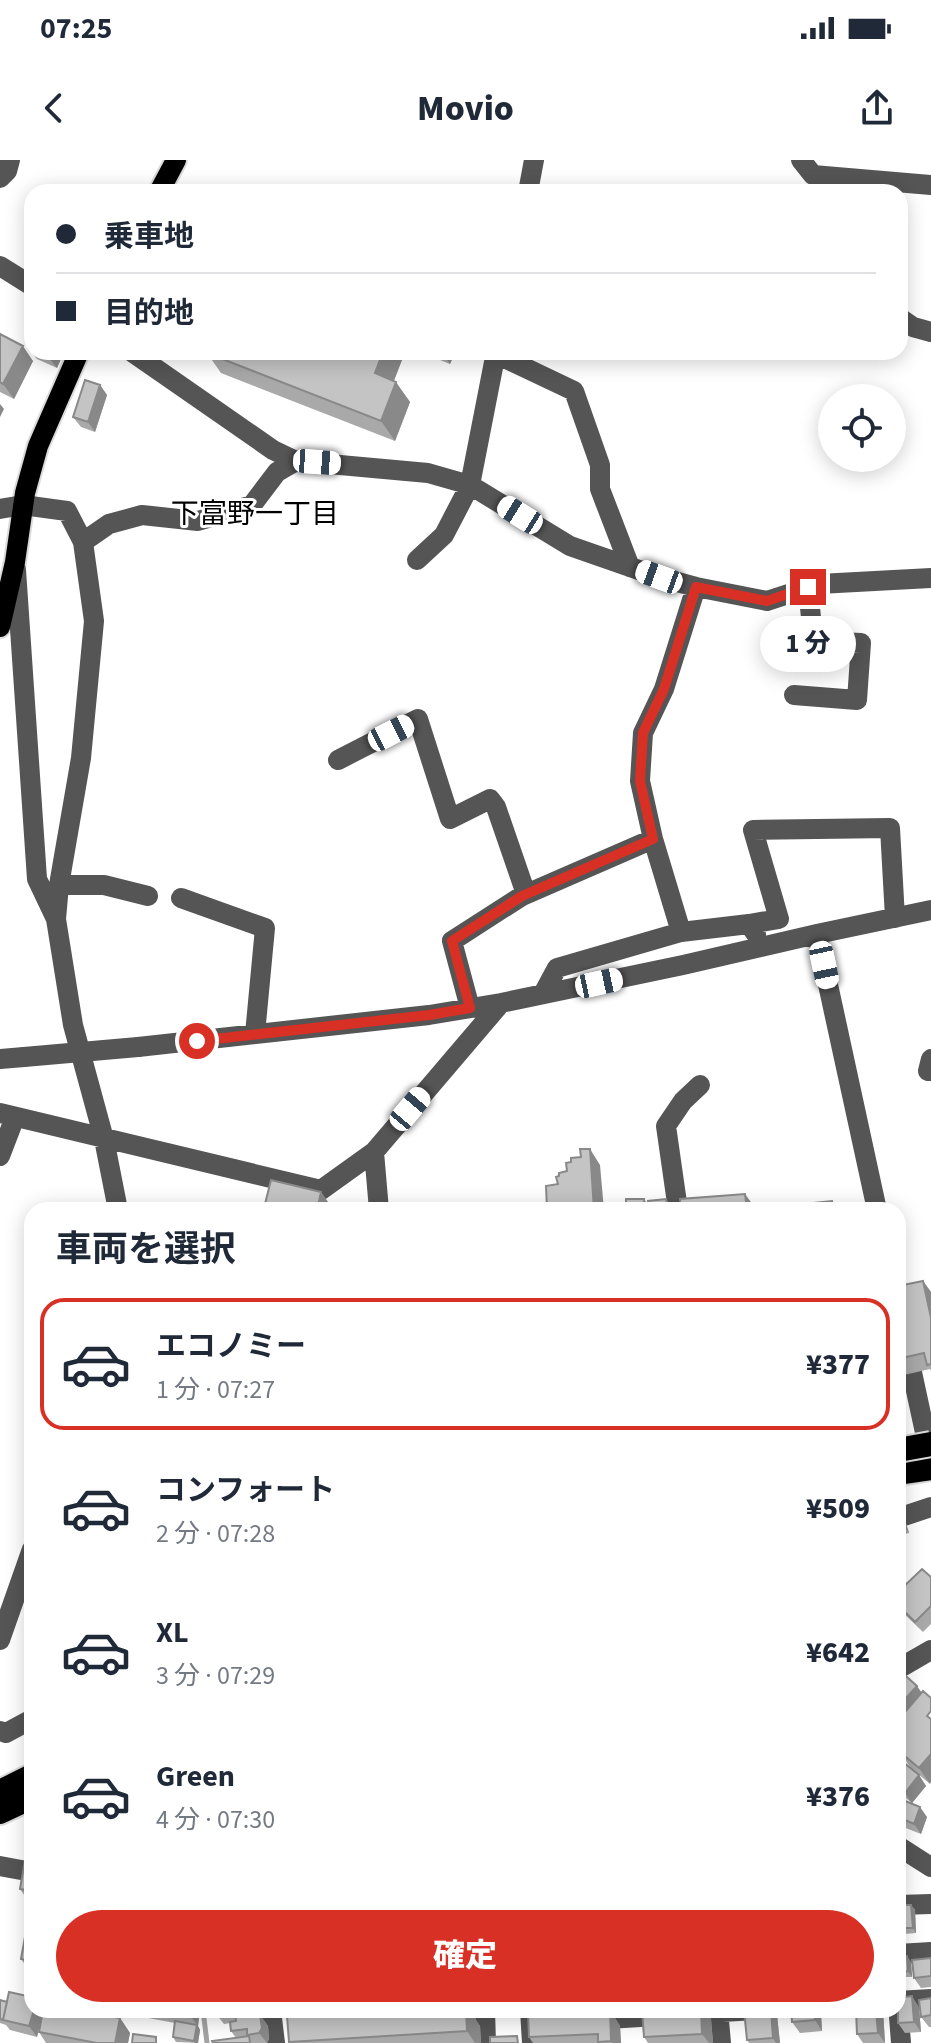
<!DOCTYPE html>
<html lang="ja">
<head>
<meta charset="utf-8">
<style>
  :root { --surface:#fff; --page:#f2f2f3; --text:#1f2937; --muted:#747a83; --line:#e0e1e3; --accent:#d93025 }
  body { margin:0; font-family:"Source Sans 3","Noto Sans JP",sans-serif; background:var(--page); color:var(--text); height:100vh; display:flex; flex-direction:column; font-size:30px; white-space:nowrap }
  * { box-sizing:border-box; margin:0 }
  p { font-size:26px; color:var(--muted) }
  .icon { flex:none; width:44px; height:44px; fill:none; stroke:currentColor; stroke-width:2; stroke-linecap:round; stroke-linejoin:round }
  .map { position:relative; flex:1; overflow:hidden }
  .details { position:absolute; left:24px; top:1042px; width:882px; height:816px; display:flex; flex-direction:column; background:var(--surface); border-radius:24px; box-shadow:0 4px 20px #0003 }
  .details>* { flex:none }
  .banner { position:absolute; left:24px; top:24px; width:884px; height:176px; border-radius:24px; box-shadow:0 4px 20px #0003; display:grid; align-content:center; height:176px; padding:0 32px; background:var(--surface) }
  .fabs { position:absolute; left:818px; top:224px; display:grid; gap:16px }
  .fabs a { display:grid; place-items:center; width:88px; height:88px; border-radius:50%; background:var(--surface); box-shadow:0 4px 20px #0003; font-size:40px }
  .end { position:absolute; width:36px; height:36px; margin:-18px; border:10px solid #d93025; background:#fff; box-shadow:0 0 0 4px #fff }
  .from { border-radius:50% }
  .bubble { position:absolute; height:56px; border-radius:28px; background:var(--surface); box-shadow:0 4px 20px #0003; font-size:26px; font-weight:800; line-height:56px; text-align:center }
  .car { position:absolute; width:24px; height:48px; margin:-24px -12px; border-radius:10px; box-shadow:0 0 6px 2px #0007; background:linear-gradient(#fff 24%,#345 0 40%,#fff 0 76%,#345 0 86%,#fff 0) }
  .banner b { display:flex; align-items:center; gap:28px; height:76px; font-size:30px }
  .banner b+b { border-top:2px solid var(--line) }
  .banner i { width:20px; height:20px; background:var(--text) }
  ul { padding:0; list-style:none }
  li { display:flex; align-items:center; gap:24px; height:132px; margin:0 16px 12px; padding:0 16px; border:4px solid transparent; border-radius:24px }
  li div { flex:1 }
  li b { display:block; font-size:30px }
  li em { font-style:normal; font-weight:800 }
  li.selected { border-color:var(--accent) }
  li>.icon { width:72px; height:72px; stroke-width:1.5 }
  h2 { padding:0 32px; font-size:36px; line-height:96px }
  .action { display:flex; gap:16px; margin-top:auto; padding:16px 32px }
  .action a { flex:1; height:92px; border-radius:48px; background:var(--accent); color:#fff; font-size:32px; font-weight:800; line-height:92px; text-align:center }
  .status { display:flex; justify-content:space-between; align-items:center; height:56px; padding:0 40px; background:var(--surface); direction:ltr }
  .status svg { height:22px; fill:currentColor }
  header { display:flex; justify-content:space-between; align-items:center; height:104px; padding:0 32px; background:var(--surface); font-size:36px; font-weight:800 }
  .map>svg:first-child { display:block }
</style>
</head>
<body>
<div class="status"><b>07:25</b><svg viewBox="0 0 49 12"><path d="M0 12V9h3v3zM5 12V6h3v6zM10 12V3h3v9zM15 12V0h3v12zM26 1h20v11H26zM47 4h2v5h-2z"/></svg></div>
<header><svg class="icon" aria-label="back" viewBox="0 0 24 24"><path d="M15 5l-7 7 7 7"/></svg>Movio<svg class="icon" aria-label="share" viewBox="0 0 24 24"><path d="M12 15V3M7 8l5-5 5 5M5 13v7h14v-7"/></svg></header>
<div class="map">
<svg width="931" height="1883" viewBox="0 0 931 1883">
  <rect width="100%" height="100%" fill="#fff"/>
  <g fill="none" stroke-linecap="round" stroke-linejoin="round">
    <path stroke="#a3a3a3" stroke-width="5" d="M203 1850 207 1883"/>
    <g stroke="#dbdbdb" stroke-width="24">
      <path id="major" d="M159 32 176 0
        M0 467 15 402 25 333 38 286 79 192"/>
    </g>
    <g stroke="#dbdbdb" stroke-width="28">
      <path id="highway" d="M898 1313 931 1308
        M0 1632 32 1616
        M0 1652 32 1637"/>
    </g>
    <path stroke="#555" stroke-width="20" d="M801 0 813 15 931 25
      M0 18 7 11 10 0
      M528 32 534 0
      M0 106 32 126
      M900 158 913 167 931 172
      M132 192 273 290 296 301 428 313 470 325 570 386 659 417 696 427 767 441 819 424 931 418
      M496 194 574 231 600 305V329L630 407
      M0 349 23 345 67 351 83 382
      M417 400 444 375 470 325 496 192
      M16 410 37 719 56 759 73 865 104 979 118 1050
      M794 535 857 540 861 483 817 481 813 478 808 427
      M338 600 418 559 450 659 490 639 496 647 526 734
      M59 725H104L148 736
      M181 738 265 768 255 874
      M56 759 59 725 81 598 94 461 83 382 109 364 142 355 198 361 252 345 277 312 296 301
      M749 764 779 759 753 670 890 668 895 758
      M681 772 653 679 640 621 643 573 664 529 696 427
      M817 774 877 1050
      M543 834 557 808 681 772 749 764 756 774
      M470 848 452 781 522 736 653 679
      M138 887 429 855 501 843 683 805 817 774 931 750
      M0 899 24 897
      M931 899 928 911H931
      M0 953 321 1030 374 992 501 843
      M374 992 379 1050
      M0 996 15 957
      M678 1050 666 966 683 941 700 925
      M898 1147 930 1296
      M898 1358 931 1347
      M0 1480 32 1389
      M898 1509 931 1490
      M0 1571 6 1573 32 1559
      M898 1686 931 1707
      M0 1706 32 1712
      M898 1745 931 1744
      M898 1794 931 1792
      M898 1841 931 1839
      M898 1843 901 1883
      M271 1850 275 1883
      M485 1850 486 1883
      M530 1850 532 1883
      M718 1850 721 1883
      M591 1860 755 1850"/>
    <use href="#major" stroke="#000" stroke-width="20"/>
    <use href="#highway" stroke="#000" stroke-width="24"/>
    <g stroke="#dbdbdb" stroke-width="28" stroke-linecap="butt">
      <path id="highway-bridge" d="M898 1290 931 1284"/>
    </g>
    <path stroke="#555" stroke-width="20" d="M24 897 138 887"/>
    <use href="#highway-bridge" stroke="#000" stroke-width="24"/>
  </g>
  <path fill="#a9a9a9" d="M0 174 33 201 14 239 0 232Z
    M32 183V192H64L57 208 37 199 29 189Z
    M207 192H405L394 221 410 242 395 281 221 213 207 193Z
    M420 192H455L450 204Z
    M100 225 107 235 95 272 81 267 73 257Z
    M321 1032 332 1048 331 1050H269L265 1044Z
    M923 1121 931 1132V1211L930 1209 904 1215 898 1206V1126Z
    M898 1346 903 1354 909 1373 898 1376Z
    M931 1417V1464L923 1472 898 1448V1432Z
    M898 1509 930 1624 910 1607 900 1592 902 1589 898 1585Z
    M898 1598 919 1615 926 1626 912 1643 898 1632Z
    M898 1638 927 1657 921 1674 898 1665Z
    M32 1701V1814L21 1799 31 1745 20 1729Z
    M911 1745 915 1750 916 1773 904 1774 900 1768Z
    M898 1797 911 1802 912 1817H898Z
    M931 1798V1827L921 1828 914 1818Z
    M931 1838V1867H929L921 1857Z
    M0 1841 32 1850 120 1858 130 1873 128 1883H46L39 1872 42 1855 37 1877 10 1870 6 1865 0 1863Z
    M919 1847 921 1872 905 1873 898 1863Z
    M105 1850H200L198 1866 200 1870 198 1883 176 1882 173 1877 175 1863Z
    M216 1850H256L259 1855H260L268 1866 269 1879 267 1883H250L236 1878 231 1871 230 1863 224 1864 216 1854Z
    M396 1850H469L480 1866 481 1883H289V1882Z
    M494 1850H523L524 1853 497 1854Z
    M569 1850 592 1851 596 1850H631H610L620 1866 621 1883H533L529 1877 570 1852Z
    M642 1850H705L711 1859 713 1883H648L644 1877Z
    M744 1850H774L777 1855 780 1883H749L747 1880Z
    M883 1850 885 1883H863L857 1874Z
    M821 1854 822 1871 800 1873 792 1862Z"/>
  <path fill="#898989" d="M23 186 33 201 14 239 3 224Z
    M52 192H64L57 208 49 198Z
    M383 192H405L389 233 375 213Z
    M442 192H455L450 204Z
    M396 222 410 242 395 281 381 261Z
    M100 225 107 235 95 272 88 262Z
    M0 244 4 249 0 257Z
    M590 989 600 1005 604 1050H594Z
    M321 1032 332 1048 331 1050H317Z
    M745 1034 756 1049V1050H747Z
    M644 1039 651 1050H645Z
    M666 1039 673 1049 674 1050H668Z
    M923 1121 931 1132V1158Z
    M898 1346 903 1354 909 1373 898 1358Z
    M917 1526 924 1536 898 1563V1547Z
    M931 1594V1622L930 1624 919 1608Z
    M919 1615 926 1626 912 1643 905 1633Z
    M920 1647 927 1657 921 1674 914 1664Z
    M911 1745 915 1750 916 1773 913 1768Z
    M907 1796 911 1802 912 1817 908 1811Z
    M912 1836 919 1847 921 1872 914 1862Z
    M34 1850H43L37 1877 29 1866Z
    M186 1850H200L198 1866 200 1870 198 1883H195L194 1881 197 1865Z
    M251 1850H256L261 1858 260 1855 268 1866 269 1879 267 1883 259 1873 257 1859Z
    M466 1850H469L480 1866 481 1883H475L467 1871Z
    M610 1850 620 1866 621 1883H612L611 1881Z
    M701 1850H705L711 1859 713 1883H709L702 1874Z
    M771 1850H774L777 1855 780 1883H776L773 1878Z
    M814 1850H818L821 1854 822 1871 815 1860Z
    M876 1850H883L885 1883 878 1873Z
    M120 1858 130 1873 128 1883H115Z"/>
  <path fill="#c4c4c4" stroke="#898989" stroke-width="2" d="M0 174 23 186 3 224 0 222Z
    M37 192H52L49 198Z
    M207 192H383L375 213 396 222 381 261 207 193Z
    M85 220 100 225 88 262 73 257Z
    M580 989H590L594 1050H547L546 1026 558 1024 556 1017 559 1016V1013L567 1011 566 1003 571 1002V998L581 997Z
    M271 1020 321 1032 317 1050H279V1047L265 1044Z
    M745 1034 747 1050H681L680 1039Z
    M626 1039H644L645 1050H626Z
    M666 1039 668 1050H649L648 1041Z
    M832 1041 833 1050H804V1044Z
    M222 1044 253 1050H221Z
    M511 1047V1050H488L490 1049Z
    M923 1121 931 1158V1204L927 1205 924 1193 898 1199V1126Z
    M922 1409 931 1417V1446L915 1462 898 1445V1432Z
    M898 1509 917 1526 898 1547Z
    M923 1531 931 1538V1551L927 1556 931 1559V1594L919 1608 900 1592 905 1586 898 1580V1560Z
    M898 1598 919 1615 905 1633 898 1627Z
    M898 1638 920 1647 914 1664 898 1657Z
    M25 1700 32 1701V1731L20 1729Z
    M32 1738V1801L21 1799Z
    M899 1745H911L913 1768H900Z
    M907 1796 908 1811 898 1812V1797Z
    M931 1798V1816L914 1818 912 1800Z
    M9 1832 32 1837V1850H34L29 1866 3 1860Z
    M912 1836 914 1862 898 1863V1838Z
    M931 1838V1855L921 1857 919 1840Z
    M0 1840 7 1842 3 1860 0 1859Z
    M43 1850H75L120 1858 115 1883H97L39 1872Z
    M216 1850H241L216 1854Z
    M255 1850 256 1856 260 1855 262 1868 259 1873 247 1875V1869L231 1871 230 1862 236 1861 235 1853Z
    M396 1850H466L467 1871 289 1882 287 1856Z
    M610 1850 611 1881 598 1882V1874L529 1877 528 1854Z
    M642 1850H701L702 1874 644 1877Z
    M744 1850H771L773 1878 747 1880Z
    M791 1850H814L815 1860 792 1862Z
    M856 1850H876L878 1873 857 1874Z
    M175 1861 197 1865 194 1881 173 1877Z
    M133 1874 156 1877V1883H132Z
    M249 1876 250 1883H213L212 1881Z
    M517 1876 518 1883H490V1877Z"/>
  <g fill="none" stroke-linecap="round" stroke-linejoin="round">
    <path stroke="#d93025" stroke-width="10" d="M197 881 429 855 470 848 452 781 522 736 653 679 640 621 643 573 664 529 696 427 767 441 808 427"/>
  </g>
  <g text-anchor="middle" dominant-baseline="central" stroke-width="6" stroke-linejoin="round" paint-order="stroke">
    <g font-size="28" fill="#000" stroke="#fff">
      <text x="255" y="354">下富野一丁目</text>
    </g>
  </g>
</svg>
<div class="fabs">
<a><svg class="icon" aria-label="locate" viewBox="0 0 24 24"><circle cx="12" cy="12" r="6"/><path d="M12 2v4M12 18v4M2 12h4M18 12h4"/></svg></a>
</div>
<i class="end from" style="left:197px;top:881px"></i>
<i class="end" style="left:808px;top:427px"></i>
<div class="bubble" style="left:760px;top:456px;width:96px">1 分</div>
<i class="car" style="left:317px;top:302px;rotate:94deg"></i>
<i class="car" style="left:520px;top:355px;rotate:302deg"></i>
<i class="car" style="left:659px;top:417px;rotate:290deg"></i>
<i class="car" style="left:391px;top:573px;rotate:63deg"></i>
<i class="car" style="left:824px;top:805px;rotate:168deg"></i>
<i class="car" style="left:599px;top:823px;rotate:78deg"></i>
<i class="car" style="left:410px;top:949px;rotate:40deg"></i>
<div class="banner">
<b><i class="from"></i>乗車地</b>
<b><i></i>目的地</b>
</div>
<section class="details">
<h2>車両を選択</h2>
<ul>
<li class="selected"><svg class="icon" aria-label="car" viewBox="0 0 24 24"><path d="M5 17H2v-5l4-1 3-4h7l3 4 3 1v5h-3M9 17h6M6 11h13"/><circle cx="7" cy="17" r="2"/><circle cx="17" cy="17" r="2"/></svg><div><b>エコノミー</b><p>1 分 · 07:27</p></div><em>¥377</em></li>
<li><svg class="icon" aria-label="car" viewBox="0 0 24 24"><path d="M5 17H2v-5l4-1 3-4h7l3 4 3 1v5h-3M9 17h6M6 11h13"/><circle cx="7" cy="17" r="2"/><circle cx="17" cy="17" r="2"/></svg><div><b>コンフォート</b><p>2 分 · 07:28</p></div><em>¥509</em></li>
<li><svg class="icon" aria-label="car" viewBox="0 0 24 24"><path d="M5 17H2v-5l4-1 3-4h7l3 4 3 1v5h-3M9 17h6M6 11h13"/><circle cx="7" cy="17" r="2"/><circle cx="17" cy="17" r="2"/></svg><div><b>XL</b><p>3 分 · 07:29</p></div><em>¥642</em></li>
<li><svg class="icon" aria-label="car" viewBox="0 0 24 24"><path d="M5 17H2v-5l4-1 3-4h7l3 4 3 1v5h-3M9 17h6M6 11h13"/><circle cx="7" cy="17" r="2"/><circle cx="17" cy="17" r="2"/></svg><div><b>Green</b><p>4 分 · 07:30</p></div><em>¥376</em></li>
</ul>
<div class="action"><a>確定</a></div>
</section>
</div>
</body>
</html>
